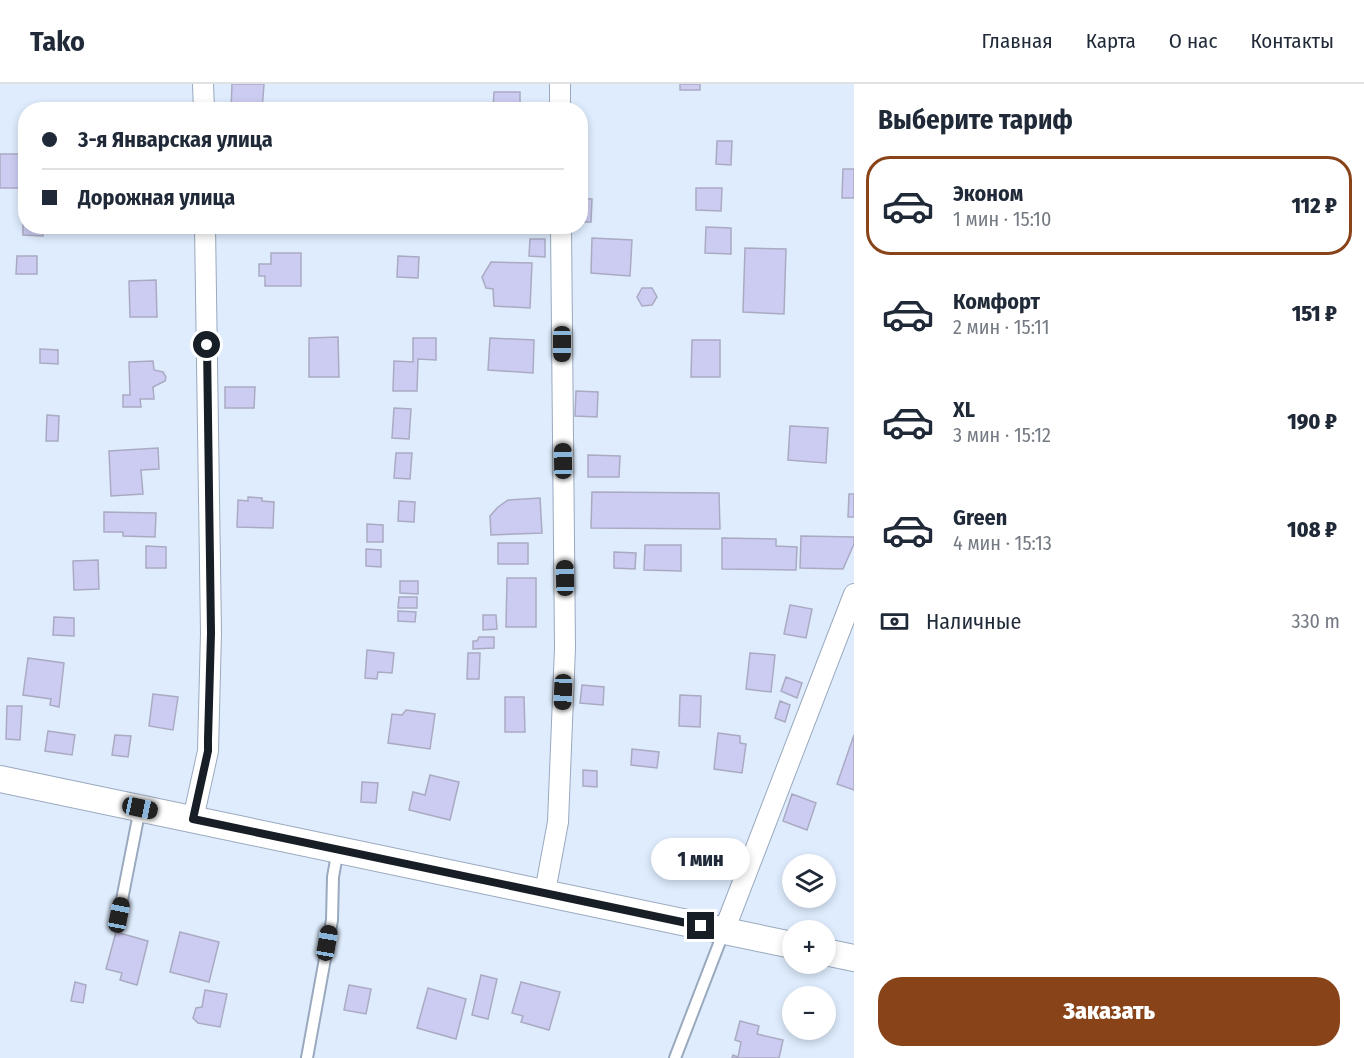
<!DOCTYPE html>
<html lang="ru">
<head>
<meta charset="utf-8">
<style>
  :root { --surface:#fff; --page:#f2f2f3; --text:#1f2937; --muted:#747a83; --line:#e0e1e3; --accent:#884418 }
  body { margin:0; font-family:"Fira Sans Condensed",sans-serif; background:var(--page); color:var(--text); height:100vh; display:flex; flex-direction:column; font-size:22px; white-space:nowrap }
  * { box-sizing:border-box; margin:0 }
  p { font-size:20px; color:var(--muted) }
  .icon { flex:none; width:33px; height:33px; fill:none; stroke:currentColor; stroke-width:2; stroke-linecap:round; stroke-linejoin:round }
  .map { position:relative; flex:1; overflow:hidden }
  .drawer { display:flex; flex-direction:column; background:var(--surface); width:510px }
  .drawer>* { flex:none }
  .guide { position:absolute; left:18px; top:18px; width:570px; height:132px; border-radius:24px; box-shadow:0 3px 9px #0003; display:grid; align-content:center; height:132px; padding:0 24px; background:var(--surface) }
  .buttons { position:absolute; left:782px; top:770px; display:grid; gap:12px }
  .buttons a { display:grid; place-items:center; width:54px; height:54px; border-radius:50%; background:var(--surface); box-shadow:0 3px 9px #0003; font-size:30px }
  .end { position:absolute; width:27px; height:27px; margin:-14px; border:8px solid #181e26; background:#fff; box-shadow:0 0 0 3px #fff }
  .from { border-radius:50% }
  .bubble { position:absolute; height:42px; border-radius:21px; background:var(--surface); box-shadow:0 3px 9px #0003; font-size:20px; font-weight:800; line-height:42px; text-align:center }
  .car { position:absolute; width:18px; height:36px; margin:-18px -9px; border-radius:8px; box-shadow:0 0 4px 2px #0007; background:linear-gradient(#222 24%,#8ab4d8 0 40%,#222 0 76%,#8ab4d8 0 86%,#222 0) }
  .guide b { display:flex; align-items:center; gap:21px; height:57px; font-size:22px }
  .guide b+b { border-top:2px solid var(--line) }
  .guide i { width:15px; height:15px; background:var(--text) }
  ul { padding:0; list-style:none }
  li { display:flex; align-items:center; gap:18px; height:99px; margin:0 12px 9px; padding:0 12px; border:3px solid transparent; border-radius:24px }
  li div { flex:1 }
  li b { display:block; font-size:22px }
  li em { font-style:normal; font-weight:800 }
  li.current { border-color:var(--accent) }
  li>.icon { width:54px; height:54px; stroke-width:1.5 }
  h2 { padding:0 24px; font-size:27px; line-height:72px }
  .pay { display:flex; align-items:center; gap:15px; height:66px; padding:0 24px; font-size:22px }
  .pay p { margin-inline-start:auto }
  .button { display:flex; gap:12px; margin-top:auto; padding:12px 24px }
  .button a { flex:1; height:69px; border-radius:24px; background:var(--accent); color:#fff; font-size:24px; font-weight:800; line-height:69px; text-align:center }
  header { display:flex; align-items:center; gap:36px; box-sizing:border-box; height:84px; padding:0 30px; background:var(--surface); border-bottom:2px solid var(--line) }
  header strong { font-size:28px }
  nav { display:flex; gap:33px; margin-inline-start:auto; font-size:21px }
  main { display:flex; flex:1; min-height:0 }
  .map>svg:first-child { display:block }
</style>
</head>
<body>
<header>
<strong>Tako</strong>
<nav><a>Главная</a><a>Карта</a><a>О нас</a><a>Контакты</a></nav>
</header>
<main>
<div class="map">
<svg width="854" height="974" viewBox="0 0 854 974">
  <rect width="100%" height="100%" fill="#deecfd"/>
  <path fill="#ccccf2" stroke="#aaaac3" stroke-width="1.5" d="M232 0H264L262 26H231Z
    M680 0H700V6H680Z
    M494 8H520V26H493Z
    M717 57H732L731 81 716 80Z
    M0 70H22V104H0Z
    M843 85H854V114H842Z
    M696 104H722L721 127 696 126Z
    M580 115H592L591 138H580Z
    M23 132H26V142H43V152L23 151Z
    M120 142H152V146H120Z
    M706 143 731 144V170L705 169Z
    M592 154 632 156 630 192 591 189Z
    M530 155H545V173L529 172Z
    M745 164 786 165 784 230 743 228Z
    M271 169H301V202H265V192H259V180H271Z
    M17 172H37V190H16Z
    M398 172 419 173 418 194 397 193Z
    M491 178 532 179 530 224 494 222 493 205 486 204 482 193Z
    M156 196 157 233H130L129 197Z
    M642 204H652L657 213 652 221 642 222 637 213Z
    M338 253 339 293H309V254Z
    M413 254H436V276L418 275 417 307H393L394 277 413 278Z
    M490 254 534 256 533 289 488 286Z
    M692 256H720V293H691Z
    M40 265 58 266V280L40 279Z
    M153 277 154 286 163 288 166 293 165 297 153 303 154 315H140L141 323H123V311H130L129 278Z
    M225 303H255L254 324H225Z
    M576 307 598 308 597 333 575 332Z
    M394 324 411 325 409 355 392 354Z
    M47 331 59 332 58 357H46Z
    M790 342 828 344 826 379 788 376Z
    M158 364 159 385 141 386 143 410 111 412 109 367Z
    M396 369H412L410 395 394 394Z
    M588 371 620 372 619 393H588Z
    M592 408 719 409 720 445 591 444Z
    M849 410H854V433H848Z
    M248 413 262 414V417L274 418 273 444 237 443 238 416 248 417Z
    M540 414 542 449 491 451 490 432 498 423 508 416Z
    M399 417 415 418 414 438 398 437Z
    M104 428 156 429 155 453 123 452V448H104Z
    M367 440 383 441V458H367Z
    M801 452 854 453V460L843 485 800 484Z
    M722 454 776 455V462L797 463 796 486 722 485Z
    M498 459H528V480H498Z
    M645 461H681V487L644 486Z
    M146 462 166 463V484H146Z
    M366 465 381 466V483L366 482Z
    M614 468 636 469 635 485 614 484Z
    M98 476 99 505 74 506 73 477Z
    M507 494H536V543H506Z
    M400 497H418V510L400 509Z
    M399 513H417V524H398Z
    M790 521 812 525 806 554 784 550Z
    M398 527 416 528 415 538 398 537Z
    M483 531H496L497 545 483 546Z
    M54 533 74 534V552L53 551Z
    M479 553H494V564L473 565V557H477Z
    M367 566 394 569 392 589 378 588 377 595 365 594Z
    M468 569H480L479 595H467Z
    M750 569 775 571 771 608 746 605Z
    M28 574 64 579 59 623 50 621 51 615 23 611Z
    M786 593 802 599 797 614 781 607Z
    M582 601 604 603 603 621 580 619Z
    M153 610 178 613 173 646 149 642Z
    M680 611 701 612 700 643 679 642Z
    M505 613H524L525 648H505Z
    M780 617 790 621 785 638 775 634Z
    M7 622H22L20 656 6 655Z
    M406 626 435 630 430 665 388 659 392 630 402 631Z
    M48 647 75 651 72 671 45 667Z
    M718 649 740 652V659L746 660 742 689 714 685Z
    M115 651 131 652 128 673 112 671Z
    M854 651V706L837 700Z
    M632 665 659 668 657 684 631 681Z
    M583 686 597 687V703L583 702Z
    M430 691 459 698 450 736 409 726 413 708 425 711Z
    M362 698 378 699 376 719 361 718Z
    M792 710 816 719 807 746 783 737Z
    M116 848 148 857 137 901 120 896 122 889 106 885Z
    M180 848 219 858 209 898 170 888Z
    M481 891 497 895 488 935 472 931Z
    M75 898 86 901 83 919 71 917Z
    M521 898 560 908 549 946 521 938 523 932 512 929Z
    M349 901 371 905 366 930 344 926Z
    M428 904 466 915 456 955 417 944Z
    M205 906 227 910 220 943 198 939 193 934 196 924 202 923Z
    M740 937 759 942 757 950 783 956 779 974H732L733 971 738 973 741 958 735 956Z"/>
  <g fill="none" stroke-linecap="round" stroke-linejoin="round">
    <g stroke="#99a9be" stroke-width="14">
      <path id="service" d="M119 831 140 724
        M307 974 332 836 333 793 338 765
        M675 974 724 847"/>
    </g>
    <g stroke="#99a9be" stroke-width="22">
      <path id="minor" d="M203 0 204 26
        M560 0V26
        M193 735 208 667 211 549 205 142
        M545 808 558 738 565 564 561 142
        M724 847 854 510"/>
    </g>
    <g stroke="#99a9be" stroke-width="28">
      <path id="tertiary" d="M0 695 792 861
        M825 868 854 874"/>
    </g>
    <use href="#service" stroke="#fff" stroke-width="10"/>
    <use href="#minor" stroke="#fff" stroke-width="20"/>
    <use href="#tertiary" stroke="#fff" stroke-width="26"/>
  </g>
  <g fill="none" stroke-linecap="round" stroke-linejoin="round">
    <path stroke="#181e26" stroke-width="8" d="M207 261 211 549 208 655V667L193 735 701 842"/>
  </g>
</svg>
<div class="buttons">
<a><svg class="icon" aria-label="layers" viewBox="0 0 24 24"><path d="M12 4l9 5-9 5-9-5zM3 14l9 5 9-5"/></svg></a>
<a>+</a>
<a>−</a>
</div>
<i class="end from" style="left:207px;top:261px"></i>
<i class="end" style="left:701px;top:842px"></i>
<div class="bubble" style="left:651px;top:754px;width:99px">1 мин</div>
<i class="car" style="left:562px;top:260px;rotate:180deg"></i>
<i class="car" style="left:563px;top:377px;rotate:359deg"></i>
<i class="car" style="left:565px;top:494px;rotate:359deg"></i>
<i class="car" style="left:563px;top:608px;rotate:182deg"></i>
<i class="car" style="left:140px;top:724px;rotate:102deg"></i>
<i class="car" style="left:119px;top:831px;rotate:11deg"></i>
<i class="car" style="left:327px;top:859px;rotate:10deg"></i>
<div class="guide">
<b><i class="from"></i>3-я Январская улица</b>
<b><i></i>Дорожная улица</b>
</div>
</div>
<section class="drawer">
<h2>Выберите тариф</h2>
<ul>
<li class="current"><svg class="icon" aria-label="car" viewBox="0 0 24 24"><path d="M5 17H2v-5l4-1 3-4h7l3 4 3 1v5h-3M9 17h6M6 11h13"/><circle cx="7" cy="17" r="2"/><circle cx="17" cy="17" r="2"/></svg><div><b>Эконом</b><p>1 мин · 15:10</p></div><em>112 ₽</em></li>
<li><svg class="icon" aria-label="car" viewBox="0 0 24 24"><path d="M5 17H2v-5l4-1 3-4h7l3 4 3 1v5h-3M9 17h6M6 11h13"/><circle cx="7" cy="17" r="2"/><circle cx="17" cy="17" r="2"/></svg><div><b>Комфорт</b><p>2 мин · 15:11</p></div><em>151 ₽</em></li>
<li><svg class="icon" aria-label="car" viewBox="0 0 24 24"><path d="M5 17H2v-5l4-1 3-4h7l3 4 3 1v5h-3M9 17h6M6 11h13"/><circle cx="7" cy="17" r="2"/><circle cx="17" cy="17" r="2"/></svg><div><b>XL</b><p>3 мин · 15:12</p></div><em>190 ₽</em></li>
<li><svg class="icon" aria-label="car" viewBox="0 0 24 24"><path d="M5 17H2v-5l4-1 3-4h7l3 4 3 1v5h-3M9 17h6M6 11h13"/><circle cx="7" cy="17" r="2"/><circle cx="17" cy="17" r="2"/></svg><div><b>Green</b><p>4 мин · 15:13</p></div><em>108 ₽</em></li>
</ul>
<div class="pay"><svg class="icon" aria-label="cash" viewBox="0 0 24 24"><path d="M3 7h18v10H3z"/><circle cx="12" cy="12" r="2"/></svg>Наличные<p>330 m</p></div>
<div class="button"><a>Заказать</a></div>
</section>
</main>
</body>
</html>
